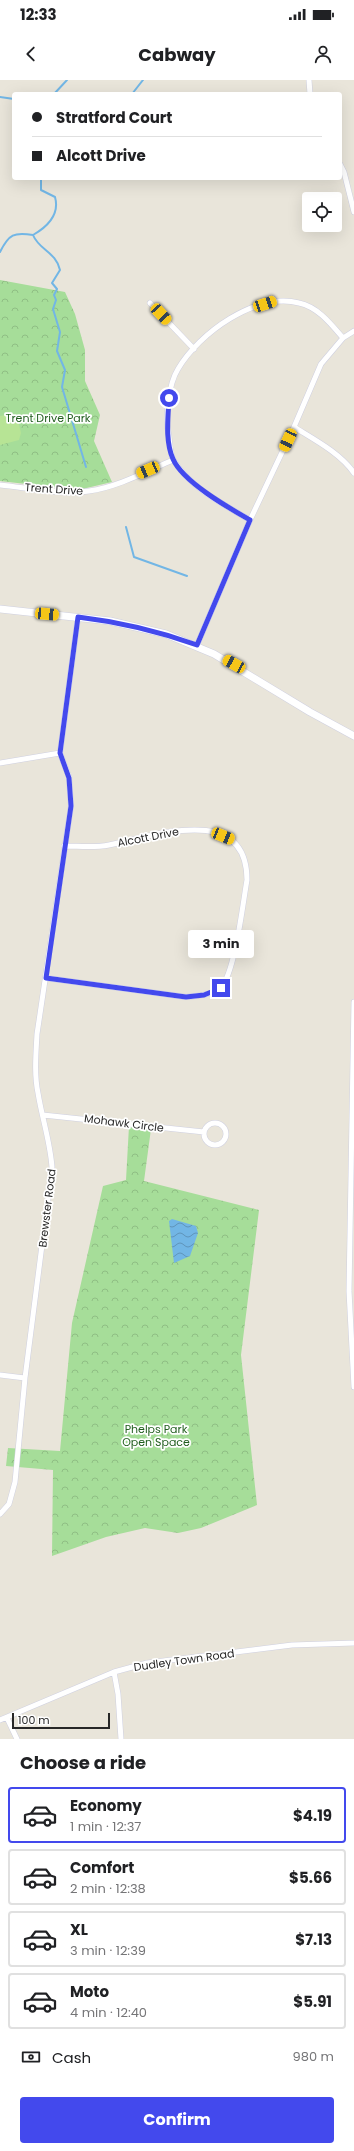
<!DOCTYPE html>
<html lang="en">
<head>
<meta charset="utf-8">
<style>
  :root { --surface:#fff; --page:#f2f2f2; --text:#202124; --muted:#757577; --line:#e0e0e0; --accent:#4349ed }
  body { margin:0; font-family:Poppins,sans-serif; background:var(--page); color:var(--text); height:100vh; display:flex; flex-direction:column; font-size:15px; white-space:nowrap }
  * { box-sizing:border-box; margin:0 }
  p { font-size:13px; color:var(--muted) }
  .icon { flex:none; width:22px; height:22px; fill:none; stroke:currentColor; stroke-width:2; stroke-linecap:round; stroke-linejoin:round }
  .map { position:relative; height:1659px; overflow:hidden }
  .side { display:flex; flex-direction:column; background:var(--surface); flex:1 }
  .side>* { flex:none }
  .banner { position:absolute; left:12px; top:12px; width:330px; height:88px; border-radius:4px; box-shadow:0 4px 16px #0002; display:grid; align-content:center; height:88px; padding:0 20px; background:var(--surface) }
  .fabs { position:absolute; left:302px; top:112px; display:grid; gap:8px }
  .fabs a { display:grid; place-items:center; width:40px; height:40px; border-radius:4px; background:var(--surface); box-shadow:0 4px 16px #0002; font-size:20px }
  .scale { position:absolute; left:12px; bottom:10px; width:98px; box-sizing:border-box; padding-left:4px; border:2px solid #272727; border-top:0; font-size:11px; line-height:14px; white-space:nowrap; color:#272727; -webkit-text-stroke:3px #fff; paint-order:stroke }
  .end { position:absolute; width:18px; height:18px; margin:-9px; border:5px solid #4349ed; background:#fff; box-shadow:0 0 0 2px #fff }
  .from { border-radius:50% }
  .bubble { position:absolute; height:28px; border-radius:4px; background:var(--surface); box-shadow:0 4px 16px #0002; font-size:13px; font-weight:700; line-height:28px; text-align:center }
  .car { position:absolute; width:12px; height:24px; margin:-12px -6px; border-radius:5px; box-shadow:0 0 3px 1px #0007; background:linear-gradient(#f5c518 24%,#345 0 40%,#f5c518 0 76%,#345 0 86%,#f5c518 0) }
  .banner b { display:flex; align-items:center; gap:14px; height:38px; font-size:15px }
  .banner b+b { border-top:1px solid var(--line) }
  .banner i { width:10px; height:10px; background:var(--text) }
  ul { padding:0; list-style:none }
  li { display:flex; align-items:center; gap:12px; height:56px; margin:0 8px 6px; padding:0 12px; border:2px solid var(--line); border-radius:4px }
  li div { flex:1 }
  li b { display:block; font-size:15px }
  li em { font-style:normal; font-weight:700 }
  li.active { border-color:var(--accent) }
  li>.icon { width:36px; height:36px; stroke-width:1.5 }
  h2 { padding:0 20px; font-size:18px; line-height:48px }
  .pay { display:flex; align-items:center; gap:10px; height:44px; padding:0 20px; font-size:15px }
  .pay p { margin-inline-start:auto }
  .primary-button { display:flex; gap:8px; margin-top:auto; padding:8px 20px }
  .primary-button a { flex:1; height:46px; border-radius:4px; background:var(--accent); color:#fff; font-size:16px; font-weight:700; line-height:46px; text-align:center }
  .status { display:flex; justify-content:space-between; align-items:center; height:28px; padding:0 20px; background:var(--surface); direction:ltr }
  .status svg { height:11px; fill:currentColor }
  header { display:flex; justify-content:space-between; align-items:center; height:52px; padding:0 20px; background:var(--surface); font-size:18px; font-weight:700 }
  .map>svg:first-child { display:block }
</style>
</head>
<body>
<div class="status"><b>12:33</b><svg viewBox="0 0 49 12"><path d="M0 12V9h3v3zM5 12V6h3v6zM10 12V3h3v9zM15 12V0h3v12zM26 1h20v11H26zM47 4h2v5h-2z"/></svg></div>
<header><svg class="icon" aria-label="back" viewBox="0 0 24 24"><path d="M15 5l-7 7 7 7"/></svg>Cabway<svg class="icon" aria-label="person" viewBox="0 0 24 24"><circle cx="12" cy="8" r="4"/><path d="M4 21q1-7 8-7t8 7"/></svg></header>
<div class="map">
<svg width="354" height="1659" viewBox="0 0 354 1659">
  <defs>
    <pattern id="park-crowns" width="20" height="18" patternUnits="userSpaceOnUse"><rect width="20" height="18" fill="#a6dd99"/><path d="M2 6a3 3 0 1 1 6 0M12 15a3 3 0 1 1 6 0" fill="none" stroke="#8fbe84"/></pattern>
    <pattern id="water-waves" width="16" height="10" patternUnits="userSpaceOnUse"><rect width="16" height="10" fill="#72b6e5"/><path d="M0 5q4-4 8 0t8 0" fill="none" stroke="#5e94ba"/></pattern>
  </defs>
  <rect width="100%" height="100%" fill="#e9e5da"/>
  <path fill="url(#park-crowns)" d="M0 200 65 212 75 234 85 270V301L100 335 94 361 112 402 78 410 0 401Z
    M129 1046 151 1049 144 1101 259 1130 241 1275 257 1425 201 1448 178 1453 145 1448 106 1457 52 1476 53 1390 6 1386 8 1368 60 1371 72 1243 103 1106 126 1100Z"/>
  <path fill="#b7e495" d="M6 335 18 340 21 353 19 360 0 365V336Z"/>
  <path fill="url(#water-waves)" d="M172 1139 196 1146 198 1153 190 1176 174 1183 169 1141Z"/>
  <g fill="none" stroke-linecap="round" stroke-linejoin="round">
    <path stroke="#72b6e5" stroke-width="2" d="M54 14 67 0
      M132 14 143 0
      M0 17 14 19
      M33 155C39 170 56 172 60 190L52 203 57 209 54 215 56 220 53 229 60 252 57 271 65 290 62 307 86 387
      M0 172C9 154 14 152 33 155 47 147 60 135 55 117L41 110V98
      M126 447 134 477 187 496"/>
    <g stroke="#cfd0e0" stroke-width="6">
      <path id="street" d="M309 0 310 14
        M340 84 344 92 354 132
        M150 223 194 269
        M294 347C315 360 340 373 354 393
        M0 405C29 408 61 415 89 411 118 407 147 391 173 380
        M250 440C223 424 191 408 174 381 170 375 170 364 169 357 165 339 168 305 178 289 199 253 256 212 299 223 318 227 331 244 343 258
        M197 565 250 440 294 347 321 284 343 258 354 251
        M0 683 60 673
        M46 898 186 917C197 916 213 915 221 907 235 893 243 822 247 800 247 722 154 756 109 765 94 768 79 766 64 766
        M354 922 349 1211 354 1307
        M43 1035 204 1052
        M204 1054a11 11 0 1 1 22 0a11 11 0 1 1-22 0Z
        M0 1295 25 1298
        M0 1434 9 1424 15 1402 25 1298 52 1087C50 1061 42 1038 38 1013 34 994 36 973 37 954L71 726 69 697 60 673 78 537
        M114 1592 118 1614 121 1659
        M7 1638 17 1659
        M0 1640 114 1592 147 1583 292 1565 354 1563"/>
    </g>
    <g stroke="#cfd0e0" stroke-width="8">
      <path id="secondary" d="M0 529 110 541 166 554 214 574 310 632 354 656"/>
    </g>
    <use href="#street" stroke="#fff" stroke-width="5"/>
    <use href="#secondary" stroke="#fff" stroke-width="7"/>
  </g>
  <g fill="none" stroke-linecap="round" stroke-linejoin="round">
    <path stroke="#4349ed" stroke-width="5" d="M169 318C168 338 165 361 173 379 183 402 229 428 250 440L197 565C158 551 120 542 78 537L60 673 69 698 71 726 46 898 186 917 204 915 221 908"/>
  </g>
  <g text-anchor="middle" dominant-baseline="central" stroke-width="3.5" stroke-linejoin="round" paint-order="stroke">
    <g font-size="11" fill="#215e1e" stroke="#fff">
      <text x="48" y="338">Trent Drive Park</text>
      <text x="156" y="1349">Phelps Park<tspan x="156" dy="13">Open Space</tspan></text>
    </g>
    <g font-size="11" fill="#272727" stroke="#fff">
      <text transform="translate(54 409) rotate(4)">Trent Drive</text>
      <text transform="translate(148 757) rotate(-11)">Alcott Drive</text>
      <text transform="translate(124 1043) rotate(7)">Mohawk Circle</text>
      <text transform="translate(47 1128) rotate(-83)">Brewster Road</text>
      <text transform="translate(184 1580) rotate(-8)">Dudley Town Road</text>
    </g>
  </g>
</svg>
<div class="fabs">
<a><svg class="icon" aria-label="locate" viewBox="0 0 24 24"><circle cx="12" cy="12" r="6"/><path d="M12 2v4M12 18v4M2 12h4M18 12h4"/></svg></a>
</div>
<div class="scale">100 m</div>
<i class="end from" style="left:169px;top:318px"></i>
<i class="end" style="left:221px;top:908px"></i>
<div class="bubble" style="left:188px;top:850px;width:66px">3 min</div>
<i class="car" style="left:265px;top:224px;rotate:72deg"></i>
<i class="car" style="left:161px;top:234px;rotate:137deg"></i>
<i class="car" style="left:288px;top:360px;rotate:205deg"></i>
<i class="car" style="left:148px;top:390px;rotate:247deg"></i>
<i class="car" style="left:47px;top:534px;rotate:95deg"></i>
<i class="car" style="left:234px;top:584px;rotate:299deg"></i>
<i class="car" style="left:223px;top:756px;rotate:112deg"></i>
<div class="banner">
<b><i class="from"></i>Stratford Court</b>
<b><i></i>Alcott Drive</b>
</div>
</div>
<section class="side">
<h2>Choose a ride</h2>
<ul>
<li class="active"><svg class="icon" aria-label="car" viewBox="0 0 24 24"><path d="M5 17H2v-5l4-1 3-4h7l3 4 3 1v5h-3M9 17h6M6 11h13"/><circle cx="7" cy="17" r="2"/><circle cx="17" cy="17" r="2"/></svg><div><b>Economy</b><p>1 min · 12:37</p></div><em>$4.19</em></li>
<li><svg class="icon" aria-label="car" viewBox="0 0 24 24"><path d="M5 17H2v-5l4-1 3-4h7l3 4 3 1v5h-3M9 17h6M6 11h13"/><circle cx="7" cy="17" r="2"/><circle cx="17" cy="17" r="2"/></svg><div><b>Comfort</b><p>2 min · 12:38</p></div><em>$5.66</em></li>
<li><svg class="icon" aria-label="car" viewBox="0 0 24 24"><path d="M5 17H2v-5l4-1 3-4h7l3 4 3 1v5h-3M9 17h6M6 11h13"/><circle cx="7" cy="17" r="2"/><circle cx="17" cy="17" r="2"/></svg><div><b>XL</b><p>3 min · 12:39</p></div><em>$7.13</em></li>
<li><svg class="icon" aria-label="car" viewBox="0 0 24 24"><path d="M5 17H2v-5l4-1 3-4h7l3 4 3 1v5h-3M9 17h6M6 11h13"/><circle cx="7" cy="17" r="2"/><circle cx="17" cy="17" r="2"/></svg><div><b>Moto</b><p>4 min · 12:40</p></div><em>$5.91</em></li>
</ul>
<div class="pay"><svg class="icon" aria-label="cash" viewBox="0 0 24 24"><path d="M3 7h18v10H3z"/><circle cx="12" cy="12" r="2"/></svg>Cash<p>980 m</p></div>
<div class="primary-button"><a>Confirm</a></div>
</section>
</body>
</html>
